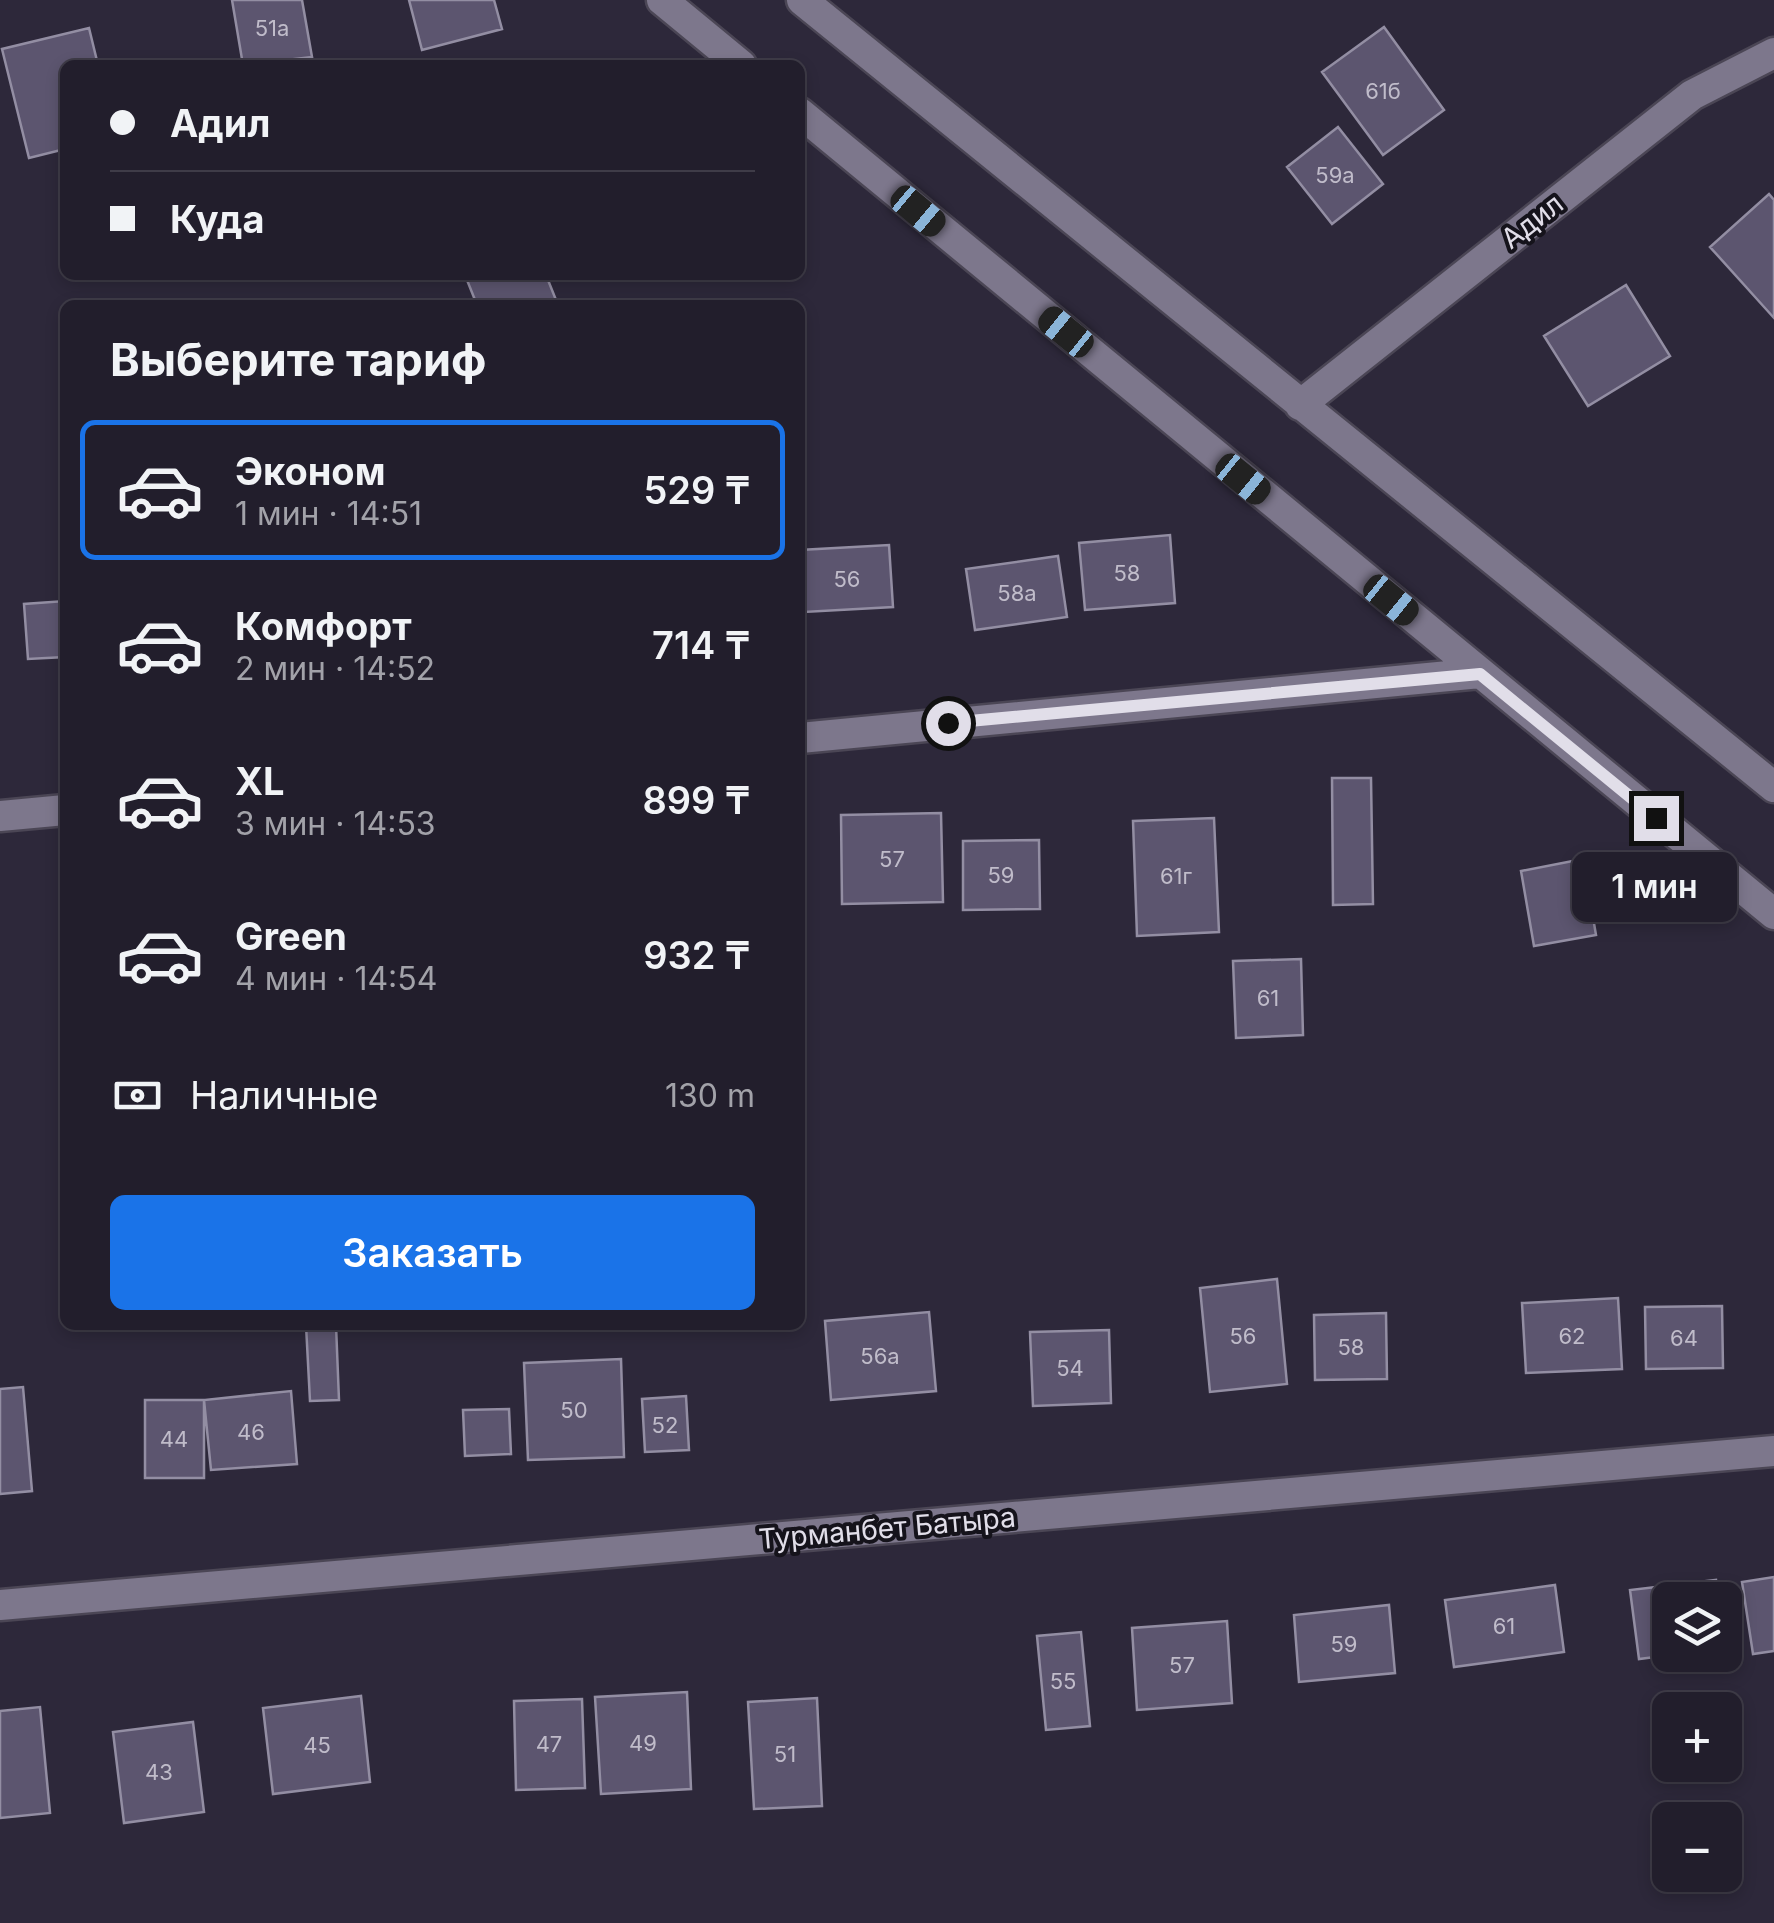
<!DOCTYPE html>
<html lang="ru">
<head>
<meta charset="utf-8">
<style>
  :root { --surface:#221e2c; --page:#2e2b38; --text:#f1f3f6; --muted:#a2a2a9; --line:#3f3c48; --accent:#1a73e8 }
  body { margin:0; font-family:Inter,sans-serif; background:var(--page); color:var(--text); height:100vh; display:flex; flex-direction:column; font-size:38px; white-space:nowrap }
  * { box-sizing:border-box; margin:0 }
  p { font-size:32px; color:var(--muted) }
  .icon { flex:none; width:55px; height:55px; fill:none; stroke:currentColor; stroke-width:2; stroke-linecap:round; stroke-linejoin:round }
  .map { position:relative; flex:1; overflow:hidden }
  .details { position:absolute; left:60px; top:300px; width:745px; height:1030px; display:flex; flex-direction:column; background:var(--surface); border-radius:15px; box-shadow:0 5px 15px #0003,0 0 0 2px var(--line) }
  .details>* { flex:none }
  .banner { position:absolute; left:60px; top:60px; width:745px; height:220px; border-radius:15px; box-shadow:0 5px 15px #0003,0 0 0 2px var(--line); display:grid; align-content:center; height:220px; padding:0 50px; background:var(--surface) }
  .controls { position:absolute; left:1652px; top:1582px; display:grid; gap:20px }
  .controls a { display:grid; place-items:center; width:90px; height:90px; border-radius:15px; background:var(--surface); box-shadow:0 5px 15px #0003,0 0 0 2px var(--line); font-size:50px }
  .end { position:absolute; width:45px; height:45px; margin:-22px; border:12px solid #e1dee9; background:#111; box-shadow:0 0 0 5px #111 }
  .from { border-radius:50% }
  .bubble { position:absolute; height:70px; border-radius:15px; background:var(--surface); box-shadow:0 5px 15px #0003,0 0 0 2px var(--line); font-size:32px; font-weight:600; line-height:70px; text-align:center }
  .car { position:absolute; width:30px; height:60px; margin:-30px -15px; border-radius:12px; box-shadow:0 0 8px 2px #0007; background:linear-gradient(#222 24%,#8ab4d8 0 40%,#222 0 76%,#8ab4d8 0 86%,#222 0) }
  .banner b { display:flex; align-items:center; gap:35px; height:95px; font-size:38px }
  .banner b+b { border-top:2px solid var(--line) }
  .banner i { width:25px; height:25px; background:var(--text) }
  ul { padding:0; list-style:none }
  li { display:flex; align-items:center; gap:30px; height:140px; margin:0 20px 15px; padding:0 30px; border:5px solid transparent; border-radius:15px }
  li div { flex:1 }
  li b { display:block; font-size:38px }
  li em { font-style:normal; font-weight:600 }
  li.selected { border-color:var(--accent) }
  li>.icon { width:90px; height:90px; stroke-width:1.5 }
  h2 { padding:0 50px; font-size:45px; line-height:120px }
  .pay { display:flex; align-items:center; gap:25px; height:110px; padding:0 50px; font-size:38px }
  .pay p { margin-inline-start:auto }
  .cta { display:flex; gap:20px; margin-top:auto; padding:20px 50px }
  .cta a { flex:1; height:115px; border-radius:15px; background:var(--accent); color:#fff; font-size:40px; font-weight:600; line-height:115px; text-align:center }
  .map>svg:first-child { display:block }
</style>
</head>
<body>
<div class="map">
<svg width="1774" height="1923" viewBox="0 0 1774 1923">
  <rect width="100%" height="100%" fill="#2d283a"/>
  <path fill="#5c556f" stroke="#938ea3" stroke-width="2.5" d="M232 0H302L312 57 243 65Z
    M409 0H494L502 29 422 50Z
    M1384 27 1444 110 1383 155 1322 72Z
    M89 28 98 65H65V149L29 158 2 49Z
    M1338 127 1383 184 1332 224 1287 167Z
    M1769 194 1774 200V318L1710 247Z
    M465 275H546L558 305H477Z
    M1626 285 1670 356 1588 406 1544 336Z
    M1170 535 1175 603 1085 610 1079 543Z
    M889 545 893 607 804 612 800 550Z
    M1058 556 1067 617 975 630 966 569Z
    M65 601V657L28 659 24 604Z
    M1332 778H1371L1373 904 1333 905Z
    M941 813 943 902 842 904 841 815Z
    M1214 818 1219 932 1137 936 1133 821Z
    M1039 840 1040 909 963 910V841Z
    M1583 859 1596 935 1534 946 1521 871Z
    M1301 959 1303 1035 1236 1038 1233 961Z
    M1277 1279 1287 1384 1210 1392 1200 1288Z
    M1618 1298 1622 1369 1526 1373 1522 1303Z
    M1722 1306 1723 1368 1646 1369 1645 1307Z
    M929 1312 936 1391 831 1400 825 1321Z
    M1386 1313 1387 1379 1315 1380 1314 1315Z
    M306 1325H336L339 1400 310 1401Z
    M1109 1330 1111 1403 1033 1406 1030 1332Z
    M621 1359 624 1457 528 1460 524 1363Z
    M23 1387 32 1491 0 1494V1389Z
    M291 1391 297 1464 211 1470 204 1400Z
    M686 1396 689 1450 645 1452 642 1399Z
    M145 1400H204V1478H145Z
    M509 1409 511 1454 465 1456 463 1410Z
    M1774 1577V1651L1753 1654 1742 1582Z
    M1716 1580 1718 1600H1670L1671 1655 1639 1659 1630 1590Z
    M1555 1585 1564 1652 1454 1667 1445 1600Z
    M1389 1605 1395 1673 1299 1682 1294 1615Z
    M1227 1621 1232 1703 1137 1710 1132 1628Z
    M1081 1632 1090 1726 1046 1730 1037 1636Z
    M687 1692 691 1789 601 1794 595 1697Z
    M361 1696 370 1782 273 1794 263 1708Z
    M817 1698 822 1806 754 1809 748 1702Z
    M582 1699 585 1788 516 1790 514 1701Z
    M40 1707 50 1813 0 1818V1711Z
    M193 1722 204 1812 124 1823 113 1732Z"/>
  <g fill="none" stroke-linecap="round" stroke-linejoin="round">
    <g stroke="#4b4655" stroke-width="35">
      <path id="street" d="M662 0 741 65
        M802 0 1774 787
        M800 113 1774 914
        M1300 405 1692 95 1774 53
        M800 738 1480 673
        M0 816 65 810
        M0 1605 1774 1451"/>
    </g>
    <use href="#street" stroke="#7d778c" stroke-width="30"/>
  </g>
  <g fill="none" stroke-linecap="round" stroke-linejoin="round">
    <path stroke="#e1dee9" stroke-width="12" d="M948 723 1480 674 1656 818"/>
  </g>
  <g text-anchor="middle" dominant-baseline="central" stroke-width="8" stroke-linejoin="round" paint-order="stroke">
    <g font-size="22" fill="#c0bcca">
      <text x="272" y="28">51а</text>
      <text x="1383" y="91">61б</text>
      <text x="1335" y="175">59а</text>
      <text x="1127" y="573">58</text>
      <text x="847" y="579">56</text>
      <text x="1017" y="593">58а</text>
      <text x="892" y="859">57</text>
      <text x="1001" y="875">59</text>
      <text x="1176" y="876">61г</text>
      <text x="1268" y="998">61</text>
      <text x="1243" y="1336">56</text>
      <text x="1572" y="1336">62</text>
      <text x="1684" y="1338">64</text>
      <text x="1351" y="1347">58</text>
      <text x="880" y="1356">56а</text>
      <text x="1070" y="1368">54</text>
      <text x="574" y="1410">50</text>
      <text x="665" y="1425">52</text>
      <text x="251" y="1432">46</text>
      <text x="174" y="1439">44</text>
      <text x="1504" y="1626">61</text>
      <text x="1344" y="1644">59</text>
      <text x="1182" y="1665">57</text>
      <text x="1063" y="1681">55</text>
      <text x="643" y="1743">49</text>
      <text x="549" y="1744">47</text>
      <text x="317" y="1745">45</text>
      <text x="785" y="1754">51</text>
      <text x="159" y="1772">43</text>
    </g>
    <g font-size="28" fill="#e1dee9" stroke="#15131b">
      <text transform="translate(1532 221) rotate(-38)">Адил</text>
      <text transform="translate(887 1528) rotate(-5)">Турманбет Батыра</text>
    </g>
  </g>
</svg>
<div class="controls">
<a><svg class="icon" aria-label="layers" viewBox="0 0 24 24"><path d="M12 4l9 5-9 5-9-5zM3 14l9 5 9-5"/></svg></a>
<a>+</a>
<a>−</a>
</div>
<i class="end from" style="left:948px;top:723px"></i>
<i class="end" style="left:1656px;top:818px"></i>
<div class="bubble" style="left:1572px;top:852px;width:165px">1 мин</div>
<i class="car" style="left:918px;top:211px;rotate:130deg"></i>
<i class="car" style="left:1066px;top:332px;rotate:309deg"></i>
<i class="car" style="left:1243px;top:479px;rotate:129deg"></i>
<i class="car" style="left:1391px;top:600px;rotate:129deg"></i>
<div class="banner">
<b><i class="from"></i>Адил</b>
<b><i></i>Куда</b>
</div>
<section class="details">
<h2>Выберите тариф</h2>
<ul>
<li class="selected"><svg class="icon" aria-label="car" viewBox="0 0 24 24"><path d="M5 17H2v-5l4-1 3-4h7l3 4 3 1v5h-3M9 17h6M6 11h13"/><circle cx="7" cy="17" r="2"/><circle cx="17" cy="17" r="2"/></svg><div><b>Эконом</b><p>1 мин · 14:51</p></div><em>529 ₸</em></li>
<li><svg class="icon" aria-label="car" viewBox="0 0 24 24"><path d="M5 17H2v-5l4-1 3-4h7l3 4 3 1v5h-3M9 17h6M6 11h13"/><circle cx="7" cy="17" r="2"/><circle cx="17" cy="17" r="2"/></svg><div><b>Комфорт</b><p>2 мин · 14:52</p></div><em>714 ₸</em></li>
<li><svg class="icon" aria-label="car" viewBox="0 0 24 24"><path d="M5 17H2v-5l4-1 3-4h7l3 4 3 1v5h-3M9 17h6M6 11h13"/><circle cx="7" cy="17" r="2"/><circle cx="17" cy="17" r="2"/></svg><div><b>XL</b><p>3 мин · 14:53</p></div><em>899 ₸</em></li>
<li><svg class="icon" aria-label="car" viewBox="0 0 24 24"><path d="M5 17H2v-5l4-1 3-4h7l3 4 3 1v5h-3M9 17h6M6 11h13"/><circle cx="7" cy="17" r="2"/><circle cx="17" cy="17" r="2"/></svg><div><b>Green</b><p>4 мин · 14:54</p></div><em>932 ₸</em></li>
</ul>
<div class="pay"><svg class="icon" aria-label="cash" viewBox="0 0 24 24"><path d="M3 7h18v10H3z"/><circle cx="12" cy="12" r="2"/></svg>Наличные<p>130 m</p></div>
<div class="cta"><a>Заказать</a></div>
</section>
</div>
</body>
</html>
